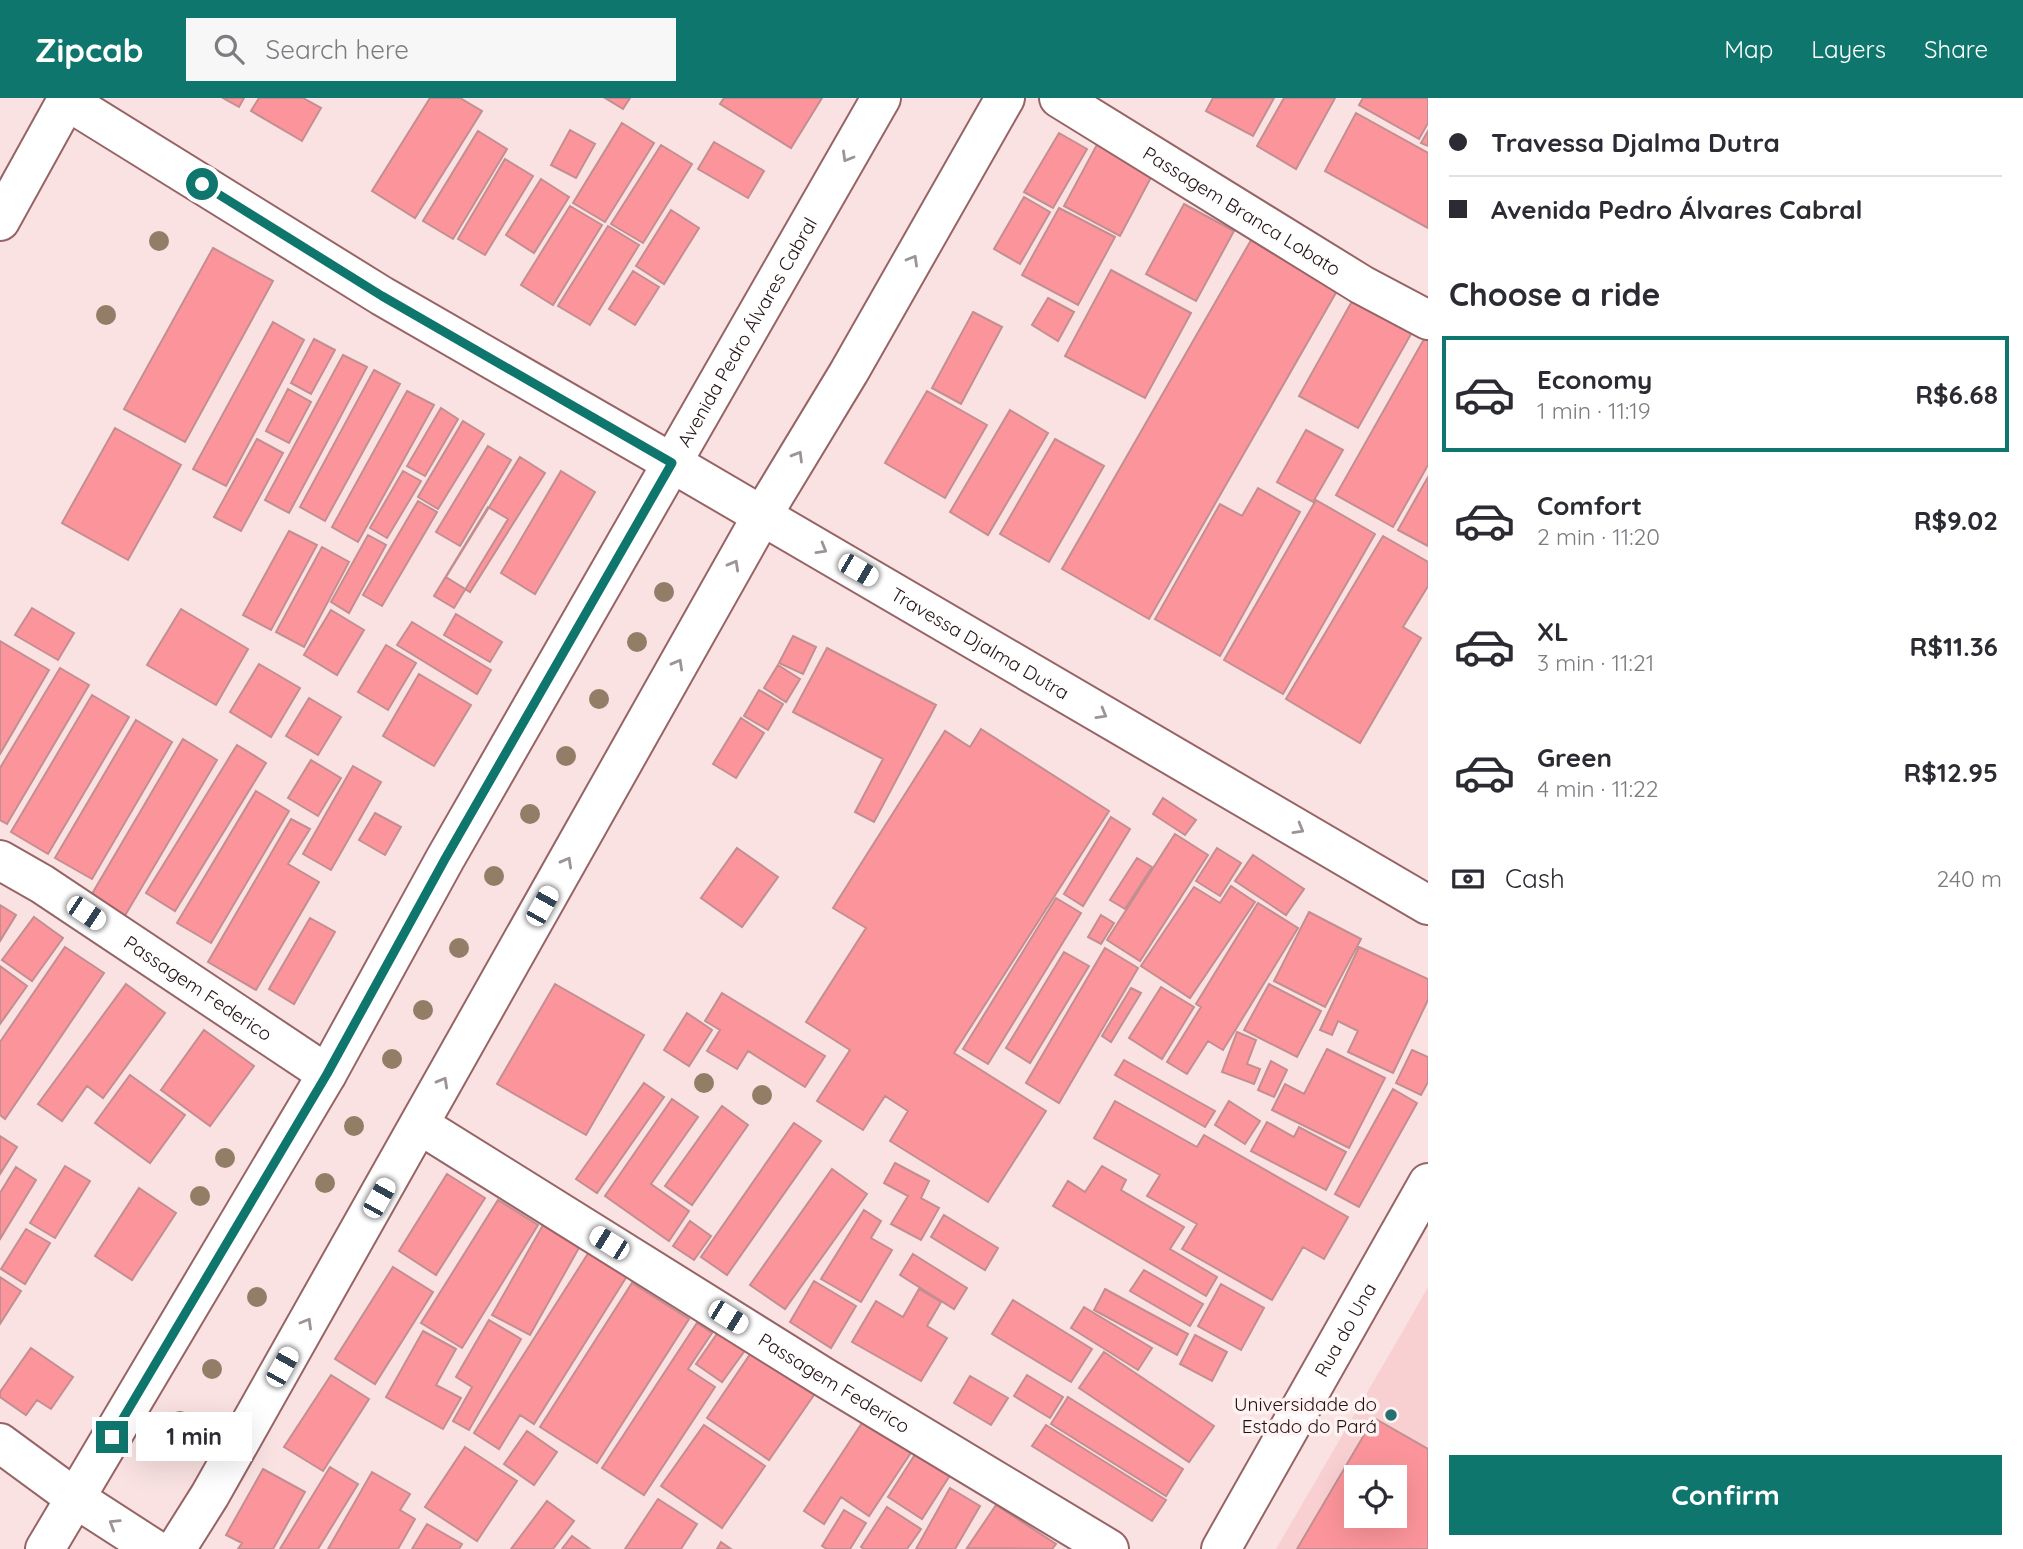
<!DOCTYPE html>
<html lang="en">
<head>
<meta charset="utf-8">
<style>
  :root { --surface:#fff; --page:#f7f7f7; --text:#2b2b33; --muted:#7c7c81; --line:#e1e1e2; --accent:#0f766e }
  body { margin:0; font-family:Quicksand,sans-serif; background:var(--page); color:var(--text); height:100vh; display:flex; flex-direction:column; font-size:26px; white-space:nowrap }
  * { box-sizing:border-box; margin:0 }
  p { font-size:23px; color:var(--muted) }
  .icon { flex:none; width:38px; height:38px; fill:none; stroke:currentColor; stroke-width:2; stroke-linecap:round; stroke-linejoin:round }
  .map { position:relative; flex:1; overflow:hidden }
  .panel { display:flex; flex-direction:column; background:var(--surface); width:595px }
  .panel>* { flex:none }
  .hud { display:grid; align-content:center; height:154px; padding:0 21px; background:var(--surface) }
  .buttons { position:absolute; left:1344px; top:1367px; display:grid; gap:14px }
  .buttons a { display:grid; place-items:center; width:63px; height:63px; border-radius:0px; background:var(--surface); box-shadow:0 7px 28px #0002; font-size:35px }
  .end { position:absolute; width:32px; height:32px; margin:-16px; border:9px solid #0f766e; background:#fff; box-shadow:0 0 0 4px #fff }
  .from { border-radius:50% }
  .bubble { position:absolute; height:49px; border-radius:0px; background:var(--surface); box-shadow:0 7px 28px #0002; font-size:23px; font-weight:700; line-height:49px; text-align:center }
  .car { position:absolute; width:21px; height:42px; margin:-21px -10px; border-radius:9px; box-shadow:0 0 5px 2px #0007; background:linear-gradient(#fff 24%,#345 0 40%,#fff 0 76%,#345 0 86%,#fff 0) }
  .hud b { display:flex; align-items:center; gap:24px; height:66px; font-size:26px }
  .hud b+b { border-top:2px solid var(--line) }
  .hud i { width:18px; height:18px; background:var(--text) }
  ul { padding:0; list-style:none }
  li { display:flex; align-items:center; gap:21px; height:116px; margin:0 14px 10px; padding:0 7px; border:4px solid transparent; border-radius:0px }
  li div { flex:1 }
  li b { display:block; font-size:26px }
  li em { font-style:normal; font-weight:700 }
  li.active { border-color:var(--accent) }
  li>.icon { width:63px; height:63px; stroke-width:1.5 }
  h2 { padding:0 21px; font-size:32px; line-height:84px }
  .pay { display:flex; align-items:center; gap:18px; height:77px; padding:0 21px; font-size:26px }
  .pay p { margin-inline-start:auto }
  .action { display:flex; gap:14px; margin-top:auto; padding:14px 21px }
  .action a { flex:1; height:80px; border-radius:0px; background:var(--accent); color:#fff; font-size:28px; font-weight:700; line-height:80px; text-align:center }
  header { display:flex; align-items:center; gap:42px; box-sizing:border-box; height:98px; padding:0 35px; background:var(--accent); color:#fff }
  header strong { font-size:33px }
  nav { display:flex; gap:38px; margin-inline-start:auto; font-size:24px }
  .search { width:490px; height:63px; background:var(--page); display:flex; align-items:center; gap:18px; box-sizing:border-box; padding:0 24px; border-radius:0px; color:var(--muted); font-size:26px }
  main { display:flex; flex:1; min-height:0 }
  .map>svg:first-child { display:block }
</style>
</head>
<body>
<header>
<strong>Zipcab</strong>
<div class="search"><svg class="icon" aria-label="search" viewBox="0 0 24 24"><circle cx="10" cy="10" r="6"/><path d="M15 15l6 6"/></svg>Search here</div>
<nav><a>Map</a><a>Layers</a><a>Share</a></nav>
</header>
<main>
<div class="map">
<svg width="1428" height="1451" viewBox="0 0 1428 1451">
  <rect width="100%" height="100%" fill="#fae2e2"/>
  <path fill="#f8d0d1" fill-rule="evenodd" d="M1428 1189V1451H1276L1400 1238ZM1356 1379H1395V1418H1356Z"/>
  <path fill="#fc959b" stroke="#c48e90" stroke-width="2" fill-rule="evenodd" d="M223 0H244L239 9Z
    M259 0H303L321 10 302 43 251 13Z
    M430 0H460L482 13 415 120 372 93Z
    M605 0H630L623 11Z
    M724 0H822L791 50 720 6Z
    M1213 0H1274L1253 38 1206 13Z
    M1284 0H1335L1296 71 1257 48Z
    M1363 0H1428V25L1419 41 1359 7Z
    M1356 15 1428 55V130L1325 73Z
    M622 25 654 45 605 124 573 105Z
    M570 32 595 46 576 80 551 67Z
    M478 33 507 51 453 141 423 123Z
    M1428 33V48L1421 45Z
    M1059 35 1087 51 1053 110 1024 94Z
    M1100 41 1156 70 1120 138 1064 108Z
    M714 44 764 73 748 100 698 71Z
    M661 47 692 66 643 145 611 126Z
    M505 61 533 78 485 157 458 141Z
    M541 81 569 99 534 155 506 137Z
    M1024 99 1050 114 1020 166 994 151Z
    M1184 106 1234 133 1196 203 1146 176Z
    M570 108 602 127 553 207 521 187Z
    M1059 110 1115 139 1078 207 1022 177Z
    M671 112 699 130 664 186 636 168Z
    M608 128 639 147 590 227 558 208Z
    M1254 137 1341 186 1149 521 1062 471Z
    M213 150 273 183 185 344 124 311Z
    M1111 172 1191 215 1145 300 1065 258Z
    M633 173 659 189 635 227 609 211Z
    M1356 196 1415 229 1358 330 1299 298Z
    M1048 200 1074 214 1058 243 1032 227Z
    M973 214 1002 229 961 306 932 290Z
    M273 224 304 242 226 388 193 371Z
    M1428 234V367L1393 429 1336 397Z
    M314 241 335 252 311 296 291 285Z
    M343 257 367 269 289 415 265 402Z
    M374 272 400 286 325 423 300 409Z
    M288 291 311 304 289 345 266 333Z
    M407 293 434 307 358 444 332 429Z
    M927 293 987 327 945 400 885 365Z
    M441 310 458 321 425 378 407 368Z
    M1010 312 1048 335 988 437 950 414Z
    M463 323 484 336 438 411 418 399Z
    M115 330 181 367 128 462 62 425Z
    M1306 332 1343 352 1313 404 1277 384Z
    M257 341 283 355 241 433 214 419Z
    M1055 341 1104 368 1049 464 1000 436Z
    M488 348 511 362 460 448 436 434Z
    M520 359 545 375 470 494 446 479Z
    M403 373 421 383 387 440 370 430Z
    M561 373 595 394 535 496 501 475Z
    M1428 379V448L1398 432Z
    M1258 390 1300 414 1220 558 1155 521 1220 406 1242 418Z
    M1316 402 1375 436 1283 596 1224 562Z
    M418 403 437 414 382 508 363 497Z
    M488 409 508 421 454 510 434 498Z
    M289 433 317 447 271 532 243 517Z
    M368 437 386 447 349 515 331 504Z
    M1383 438 1428 464V488L1403 529 1421 540 1360 645 1286 601Z
    M322 449 349 464 304 549 276 534Z
    M32 510 74 535 58 562 15 537Z
    M181 511 248 551 216 607 147 567Z
    M331 512 364 532 337 577 304 557Z
    M456 516 502 544 490 564 444 537Z
    M412 524 491 572 477 596 397 547Z
    M793 538 816 549 803 576 779 565Z
    M0 543 49 572 0 656Z
    M386 547 416 565 388 612 358 594Z
    M827 550 936 607 874 724 855 714 883 661 793 614Z
    M259 566 300 590 271 639 230 614Z
    M778 567 800 581 786 604 764 590Z
    M60 570 89 587 7 726 0 722V670Z
    M419 576 471 607 434 668 383 638Z
    M759 592 783 606 768 632 744 618Z
    M92 597 129 619 48 756 11 734Z
    M309 600 341 619 318 657 286 638Z
    M741 620 764 635 736 680 713 666Z
    M136 622 172 644 92 781 55 760Z
    M981 631 1109 713 954 955 1046 1013 988 1104 890 1043 908 1013 885 998 863 1032 817 1003 850 952 806 924 866 830 833 810 945 633 970 649Z
    M183 641 217 662 123 821 89 801Z
    M237 647 266 665 175 813 146 795Z
    M311 662 341 680 318 718 288 700Z
    M353 668 381 684 331 772 303 756Z
    M256 693 289 713 211 845 177 825Z
    M1163 700 1196 722 1185 737 1153 716Z
    M375 715 401 729 385 757 359 742Z
    M1111 719 1130 731 1083 808 1064 796Z
    M291 721 310 731 288 766 319 784 256 892 208 864Z
    M1175 736 1208 757 1140 863 1107 842Z
    M737 750 778 779 742 829 701 800Z
    M1217 750 1241 765 1220 798 1196 783Z
    M1253 757 1304 791 1286 817 1235 783Z
    M1137 760 1152 769 1125 811 1110 802Z
    M1231 788 1255 804 1190 900 1141 868 1194 789 1220 805Z
    M1056 800 1081 815 988 966 963 951Z
    M1258 805 1298 830 1223 952 1208 943 1187 976 1167 964 1201 909 1196 906Z
    M0 807 16 817 0 843Z
    M1309 814 1361 841 1325 909 1274 883Z
    M1101 817 1114 825 1101 846 1088 839Z
    M34 819 63 840 32 883 2 862Z
    M310 820 335 834 294 906 269 891Z
    M65 849 104 875 5 1021 0 1017V944Z
    M1359 849 1428 881V902L1393 975 1348 954 1358 933 1338 923 1332 937 1320 932Z
    M1105 850 1138 870 1059 1005 1026 985Z
    M1064 854 1089 868 1030 965 1006 950Z
    M0 868 27 888 0 926Z
    M126 886 165 915 103 1000 87 988 62 1023 38 1006Z
    M555 886 644 937 586 1037 497 986Z
    M1269 886 1321 913 1297 959 1244 932Z
    M1161 889 1194 909 1162 961 1129 940Z
    M1131 890 1141 895 1111 944 1102 938Z
    M722 895 825 958 805 989 748 953 737 971 707 953 720 932 705 923Z
    M687 915 712 932 689 968 664 952Z
    M204 932 254 968 210 1028 161 992Z
    M1237 934 1256 942 1247 966 1260 971 1254 986 1222 974Z
    M1327 951 1385 980 1349 1050 1272 1012 1285 986 1304 996Z
    M1412 952 1428 959V984L1421 997 1396 985Z
    M1124 962 1215 1013 1205 1029 1115 977Z
    M1271 963 1287 972 1274 999 1258 992Z
    M130 977 185 1017 150 1065 95 1025Z
    M644 985 664 999 597 1095 576 1081Z
    M1393 991 1417 1005 1359 1109 1335 1096Z
    M672 1001 698 1019 651 1086 689 1113 669 1143 605 1098Z
    M1115 1003 1197 1049 1204 1037 1348 1119 1324 1161 1303 1149 1272 1202 1182 1151 1197 1126 1147 1098 1160 1077 1094 1040Z
    M1229 1003 1260 1023 1245 1046 1215 1027Z
    M722 1008 748 1027 692 1107 665 1088Z
    M1267 1024 1294 1039 1299 1029 1346 1054 1326 1092 1251 1053Z
    M794 1025 821 1043 727 1177 701 1159Z
    M0 1038 17 1049 0 1076Z
    M895 1065 929 1083 921 1100 939 1110 921 1142 891 1126 908 1098 884 1085Z
    M65 1068 90 1083 55 1140 30 1125Z
    M1102 1068 1126 1082 1121 1092 1184 1129 1170 1151 1217 1179 1206 1198 1053 1108 1068 1083 1085 1094Z
    M16 1069 36 1082 0 1141V1095Z
    M832 1071 867 1096 785 1211 750 1187Z
    M447 1076 485 1100 436 1177 399 1153Z
    M139 1090 176 1115 132 1182 95 1158Z
    M498 1102 538 1127 462 1250 421 1225Z
    M864 1112 881 1123 871 1140 892 1152 861 1204 821 1181Z
    M944 1117 998 1150 985 1172 931 1139Z
    M690 1123 711 1138 694 1162 673 1148Z
    M543 1127 580 1148 530 1237 492 1217Z
    M26 1131 50 1145 25 1186 1 1171Z
    M589 1154 627 1178 534 1326 520 1317 499 1351 474 1335Z
    M913 1156 967 1190 954 1211 900 1177Z
    M393 1169 433 1194 375 1286 335 1261Z
    M1144 1172 1203 1206 1190 1228 1130 1193Z
    M0 1179 21 1193 0 1226Z
    M814 1183 856 1208 831 1250 790 1224Z
    M632 1185 689 1221 597 1365 540 1329Z
    M1221 1186 1264 1210 1241 1252 1198 1228Z
    M919 1191 941 1204 927 1228 947 1240 921 1283 852 1244 876 1203 903 1219Z
    M1105 1191 1188 1236 1177 1257 1094 1212Z
    M1013 1202 1092 1251 1071 1284 992 1236Z
    M1084 1209 1152 1250 1138 1272 1071 1230Z
    M489 1222 521 1241 469 1332 453 1323 472 1289 456 1279Z
    M697 1225 712 1235 688 1271 715 1289 644 1397 602 1370Z
    M423 1233 456 1251 436 1287 461 1300 443 1331 386 1299Z
    M719 1233 746 1251 722 1284 696 1266Z
    M1195 1237 1227 1254 1212 1283 1180 1266Z
    M31 1250 73 1279 51 1311 37 1302 26 1317 0 1299V1294Z
    M753 1252 816 1294 769 1362 707 1320Z
    M1104 1254 1214 1328 1189 1364 1079 1290Z
    M331 1277 369 1301 323 1373 284 1349Z
    M1027 1277 1063 1299 1050 1320 1014 1298Z
    M970 1278 1008 1300 991 1327 954 1305Z
    M1068 1299 1183 1371 1166 1398 1051 1326Z
    M866 1319 914 1350 869 1418 841 1399 824 1426 804 1413Z
    M1374 1320 1428 1351V1451H1297ZM1356 1379H1395V1418H1356Z
    M704 1327 765 1368 722 1430 661 1388Z
    M1046 1327 1166 1402 1152 1423 1032 1348Z
    M527 1333 557 1354 534 1387 504 1366Z
    M465 1349 517 1383 477 1443 425 1409Z
    M919 1350 954 1371 922 1421 888 1399Z
    M330 1369 358 1386 318 1451H280Z
    M263 1371 305 1394 273 1451H238L242 1445 226 1437Z
    M372 1374 410 1396 400 1412 415 1421 398 1451H328Z
    M950 1390 980 1408 955 1451H916Z
    M658 1401 697 1426 681 1451H625Z
    M547 1403 574 1423 553 1451H511Z
    M996 1407 1056 1446 1052 1451 967 1450Z
    M887 1409 921 1431 907 1451H864L861 1449Z
    M844 1412 866 1425 850 1451H827L822 1448Z
    M427 1426 462 1446 459 1451H412Z
    M572 1438 590 1451H562Z
    M721 1444 731 1451H717Z"/>
  <g fill="none" stroke-linecap="round" stroke-linejoin="round">
    <g stroke="#976466" stroke-width="42">
      <g id="street">
        <path id="s1" d="M1059 0 1362 187 1428 222"/>
        <path d="M66 2 382 198 672 365"/>
        <path d="M0 123 68 0"/>
        <path id="s2" d="M0 762 42 786 327 976"/>
        <path id="s3" d="M420 1027 822 1278 1109 1451"/>
        <path d="M0 1345 75 1400 154 1451"/>
        <path id="s4" d="M1221 1451 1428 1085"/>
      </g>
    </g>
    <g stroke="#976466" stroke-width="42">
      <g id="secondary">
        <path id="s5" d="M672 365 1428 807"/>
      </g>
    </g>
    <g stroke="#976466" stroke-width="42">
      <g id="primary">
        <path id="s6" d="M45 1451 327 976 445 761 881 0"/>
        <path d="M176 1451 210 1397 763 416 849 274 1005 0"/>
      </g>
    </g>
    <use href="#street" stroke="#fff" stroke-width="38"/>
    <use href="#secondary" stroke="#fff" stroke-width="38"/>
    <use href="#primary" stroke="#fff" stroke-width="38"/>
  </g>
  <g fill="#947d67">
    <circle cx="159" cy="143" r="10"/>
    <circle cx="106" cy="217" r="10"/>
    <circle cx="664" cy="494" r="10"/>
    <circle cx="637" cy="544" r="10"/>
    <circle cx="599" cy="601" r="10"/>
    <circle cx="566" cy="658" r="10"/>
    <circle cx="530" cy="716" r="10"/>
    <circle cx="494" cy="778" r="10"/>
    <circle cx="459" cy="850" r="10"/>
    <circle cx="423" cy="912" r="10"/>
    <circle cx="392" cy="961" r="10"/>
    <circle cx="704" cy="985" r="10"/>
    <circle cx="762" cy="997" r="10"/>
    <circle cx="354" cy="1028" r="10"/>
    <circle cx="225" cy="1060" r="10"/>
    <circle cx="325" cy="1085" r="10"/>
    <circle cx="200" cy="1098" r="10"/>
    <circle cx="257" cy="1199" r="10"/>
    <circle cx="212" cy="1271" r="10"/>
    <circle cx="180" cy="1323" r="10"/>
  </g>
  <defs><path id="oneway-chevron" d="M-2-3.5L2.5 0L-2 3.5" fill="none" stroke-width="1.6" stroke-linecap="round" stroke-linejoin="round" transform="scale(1.75)"/></defs>
  <g stroke="#9c9394">
    <use href="#oneway-chevron" transform="translate(847 59) rotate(120)"/>
    <use href="#oneway-chevron" transform="translate(913 162) rotate(-60)"/>
    <use href="#oneway-chevron" transform="translate(798 358) rotate(-59)"/>
    <use href="#oneway-chevron" transform="translate(822 451) rotate(30)"/>
    <use href="#oneway-chevron" transform="translate(734 467) rotate(-61)"/>
    <use href="#oneway-chevron" transform="translate(678 566) rotate(-61)"/>
    <use href="#oneway-chevron" transform="translate(1102 616) rotate(30)"/>
    <use href="#oneway-chevron" transform="translate(1299 731) rotate(30)"/>
    <use href="#oneway-chevron" transform="translate(567 764) rotate(-61)"/>
    <use href="#oneway-chevron" transform="translate(443 984) rotate(-61)"/>
    <use href="#oneway-chevron" transform="translate(307 1225) rotate(-60)"/>
    <use href="#oneway-chevron" transform="translate(114 1426) rotate(-148)"/>
  </g>
  <g fill="none" stroke-linecap="round" stroke-linejoin="round">
    <path stroke="#0f766e" stroke-width="9" d="M112 1339 327 976 445 761 672 365 382 198 202 86"/>
  </g>
  <circle fill="#257071" stroke="#fef2f2" stroke-width="2.5" cx="1391" cy="1317" r="7"/>
  <g text-anchor="middle" dominant-baseline="central" stroke-width="7" stroke-linejoin="round" paint-order="stroke">
    <g font-size="19" fill="#241011" stroke="#fef2f2">
      <text stroke="none"><textPath href="#s1" startOffset="215">Passagem Branca Lobato</textPath></text>
      <text stroke="none"><textPath href="#s6" startOffset="1405">Avenida Pedro Álvares Cabral</textPath></text>
      <text stroke="none"><textPath href="#s5" startOffset="357">Travessa Djalma Dutra</textPath></text>
      <text stroke="none"><textPath href="#s2" startOffset="236">Passagem Federico</textPath></text>
      <text stroke="none"><textPath href="#s4" startOffset="252">Rua do Una</textPath></text>
      <text stroke="none"><textPath href="#s3" startOffset="488">Passagem Federico</textPath></text>
    </g>
    <g font-size="19" fill="#241011" stroke="#fef2f2" text-anchor="end">
      <text x="1377" y="1306">Universidade do<tspan x="1377" dy="22">Estado do Pará</tspan></text>
    </g>
  </g>
</svg>
<div class="buttons">
<a><svg class="icon" aria-label="locate" viewBox="0 0 24 24"><circle cx="12" cy="12" r="6"/><path d="M12 2v4M12 18v4M2 12h4M18 12h4"/></svg></a>
</div>
<i class="end from" style="left:202px;top:86px"></i>
<i class="end" style="left:112px;top:1339px"></i>
<div class="bubble" style="left:136px;top:1314px;width:116px">1 min</div>
<i class="car" style="left:858px;top:472px;rotate:120deg"></i>
<i class="car" style="left:542px;top:808px;rotate:29deg"></i>
<i class="car" style="left:86px;top:815px;rotate:124deg"></i>
<i class="car" style="left:379px;top:1100px;rotate:29deg"></i>
<i class="car" style="left:609px;top:1145px;rotate:302deg"></i>
<i class="car" style="left:728px;top:1219px;rotate:122deg"></i>
<i class="car" style="left:282px;top:1269px;rotate:29deg"></i>
</div>
<section class="panel">
<div class="hud">
<b><i class="from"></i>Travessa Djalma Dutra</b>
<b><i></i>Avenida Pedro Álvares Cabral</b>
</div>
<h2>Choose a ride</h2>
<ul>
<li class="active"><svg class="icon" aria-label="car" viewBox="0 0 24 24"><path d="M5 17H2v-5l4-1 3-4h7l3 4 3 1v5h-3M9 17h6M6 11h13"/><circle cx="7" cy="17" r="2"/><circle cx="17" cy="17" r="2"/></svg><div><b>Economy</b><p>1 min · 11:19</p></div><em>R$6.68</em></li>
<li><svg class="icon" aria-label="car" viewBox="0 0 24 24"><path d="M5 17H2v-5l4-1 3-4h7l3 4 3 1v5h-3M9 17h6M6 11h13"/><circle cx="7" cy="17" r="2"/><circle cx="17" cy="17" r="2"/></svg><div><b>Comfort</b><p>2 min · 11:20</p></div><em>R$9.02</em></li>
<li><svg class="icon" aria-label="car" viewBox="0 0 24 24"><path d="M5 17H2v-5l4-1 3-4h7l3 4 3 1v5h-3M9 17h6M6 11h13"/><circle cx="7" cy="17" r="2"/><circle cx="17" cy="17" r="2"/></svg><div><b>XL</b><p>3 min · 11:21</p></div><em>R$11.36</em></li>
<li><svg class="icon" aria-label="car" viewBox="0 0 24 24"><path d="M5 17H2v-5l4-1 3-4h7l3 4 3 1v5h-3M9 17h6M6 11h13"/><circle cx="7" cy="17" r="2"/><circle cx="17" cy="17" r="2"/></svg><div><b>Green</b><p>4 min · 11:22</p></div><em>R$12.95</em></li>
</ul>
<div class="pay"><svg class="icon" aria-label="cash" viewBox="0 0 24 24"><path d="M3 7h18v10H3z"/><circle cx="12" cy="12" r="2"/></svg>Cash<p>240 m</p></div>
<div class="action"><a>Confirm</a></div>
</section>
</main>
</body>
</html>
